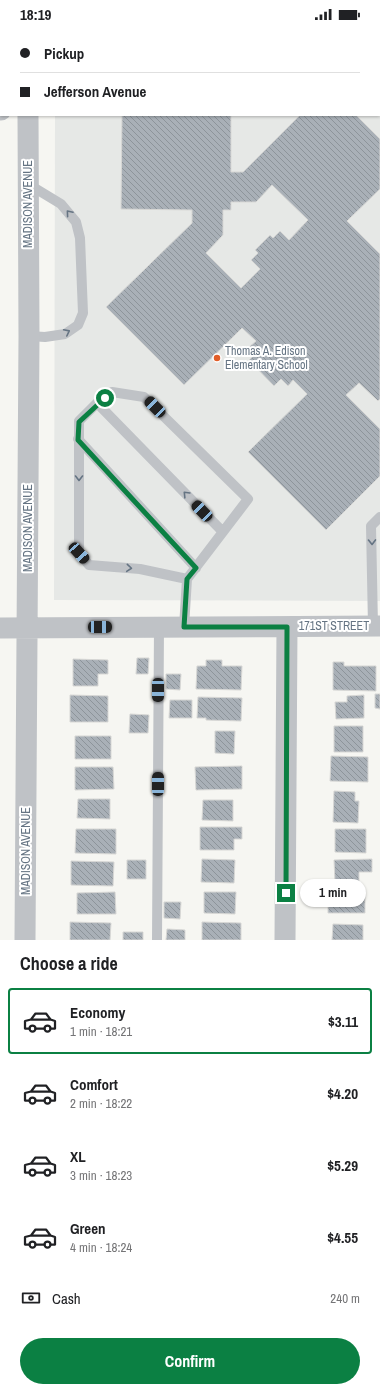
<!DOCTYPE html>
<html lang="en">
<head>
<meta charset="utf-8">
<style>
  :root { --surface:#fff; --page:#f6f6f6; --text:#202124; --muted:#757577; --line:#e0e0e0; --accent:#0b8043 }
  body { margin:0; font-family:"Archivo Narrow",sans-serif; background:var(--page); color:var(--text); height:100vh; display:flex; flex-direction:column; font-size:15px; white-space:nowrap }
  * { box-sizing:border-box; margin:0 }
  p { font-size:13px; color:var(--muted) }
  .icon { flex:none; width:22px; height:22px; fill:none; stroke:currentColor; stroke-width:2; stroke-linecap:round; stroke-linejoin:round }
  .map { position:relative; height:912px; overflow:hidden }
  .side { display:flex; flex-direction:column; background:var(--surface); flex:1 }
  .side>* { flex:none }
  .top-card { position:absolute; left:0px; top:0px; width:380px; height:88px; box-shadow:0 1px 3px #0004; display:grid; align-content:center; height:88px; padding:0 20px; background:var(--surface) }
  .end { position:absolute; width:18px; height:18px; margin:-9px; border:5px solid #0b8043; background:#fff; box-shadow:0 0 0 2px #fff }
  .from { border-radius:50% }
  .bubble { position:absolute; height:28px; border-radius:14px; background:var(--surface); box-shadow:0 1px 3px #0004; font-size:13px; font-weight:800; line-height:28px; text-align:center }
  .car { position:absolute; width:12px; height:24px; margin:-12px -6px; border-radius:5px; box-shadow:0 0 3px 1px #0007; background:linear-gradient(#222 24%,#8ab4d8 0 40%,#222 0 76%,#8ab4d8 0 86%,#222 0) }
  .top-card b { display:flex; align-items:center; gap:14px; height:38px; font-size:15px }
  .top-card b+b { border-top:1px solid var(--line) }
  .top-card i { width:10px; height:10px; background:var(--text) }
  ul { padding:0; list-style:none }
  li { display:flex; align-items:center; gap:12px; height:66px; margin:0 8px 6px; padding:0 12px; border:2px solid transparent; border-radius:4px }
  li div { flex:1 }
  li b { display:block; font-size:15px }
  li em { font-style:normal; font-weight:800 }
  li.selected { border-color:var(--accent) }
  li>.icon { width:36px; height:36px; stroke-width:1.5 }
  h2 { padding:0 20px; font-size:18px; line-height:48px }
  .pay { display:flex; align-items:center; gap:10px; height:44px; padding:0 20px; font-size:15px }
  .pay p { margin-inline-start:auto }
  .cta { display:flex; gap:8px; margin-top:auto; padding:8px 20px }
  .cta a { flex:1; height:46px; border-radius:24px; background:var(--accent); color:#fff; font-size:16px; font-weight:800; line-height:46px; text-align:center }
  .status { display:flex; justify-content:space-between; align-items:center; height:28px; padding:0 20px; background:var(--surface); direction:ltr }
  .status svg { height:11px; fill:currentColor }
  .map>svg:first-child { display:block }
</style>
</head>
<body>
<div class="status"><b>18:19</b><svg viewBox="0 0 49 12"><path d="M0 12V9h3v3zM5 12V6h3v6zM10 12V3h3v9zM15 12V0h3v12zM26 1h20v11H26zM47 4h2v5h-2z"/></svg></div>
<div class="map">
<svg width="380" height="912" viewBox="0 0 380 912">
  <defs>
    <pattern id="building-back-hatch" width="6" height="6" patternUnits="userSpaceOnUse"><rect width="6" height="6" fill="#a9b0b7"/><path d="M-1 5l2 2M0 0l6 6M5-1l2 2" fill="none" stroke="#8d949a"/></pattern>
  </defs>
  <rect width="100%" height="100%" fill="#f6f6f2"/>
  <path fill="#e6e8e6" d="M56 0H380V573L54 572 55 87H379V1Z"/>
  <path fill="url(#building-back-hatch)" stroke="#d7d7d5" fill-rule="evenodd" d="M122 87H231V144H243L300 87H356L380 111V161L347 193 380 226V371L378 373 359 355 346 367 380 401V448L326 502 248 424 307 366 293 352 288 358 281 351 274 358 249 332 254 327 248 320 256 313 242 300 184 357 106 279 192 195V182L121 181ZM272 157 308 192 289 212 280 203 273 210 270 207 255 222 258 225 251 232 260 241 241 260 206 225 223 207V182H231V174H256Z
    M137 630H149L148 646H136Z
    M73 631 108 632V646H98V658H73Z
    M206 632H222V638H242L241 662 196 661 197 638H206Z
    M333 634H344V638H376V663L333 662Z
    M166 646H181L180 662 166 661Z
    M375 666H380V681L375 680Z
    M70 667 108 668V694H70Z
    M364 667V690L336 691 335 674H347V668Z
    M198 669 242 670 241 693 206 692V690H197Z
    M170 672H192V690H169Z
    M130 686 149 687 148 705H129Z
    M334 698H363V724H334Z
    M215 703H235L234 726 215 725Z
    M75 708H111V731H75Z
    M331 728 368 729V754L330 753Z
    M242 738V761L196 762 195 739Z
    M75 739H113L114 761 75 762Z
    M334 763 355 764V773H359L358 795 333 794Z
    M78 771H110V791L77 790Z
    M203 772H233V793L202 792Z
    M200 799H242V811H234V822H200Z
    M76 801H116V826L75 825Z
    M335 801H366V825L335 824Z
    M202 831 235 832 234 855 201 854Z
    M372 831V844H359V854H335L334 832Z
    M127 832H146V851H127Z
    M71 833 114 834 113 858 71 857Z
    M328 863H365V885H328Z
    M115 864 116 886H77V865Z
    M204 864H236L235 886 204 885Z
    M164 874H181L180 891 164 890Z
    M70 894 111 895 110 912H70Z
    M202 894 241 895V912H202Z
    M333 896 363 897V912H332Z
    M167 901 185 902V912H166Z
    M123 904H143V912H123Z"/>
  <g fill="none" stroke-linecap="round" stroke-linejoin="round">
    <path stroke="#bfc2c6" stroke-width="10" d="M379 19 380 18
      M379 61 380 62
      M28 156 61 176 76 194 80 210 83 285 78 297 65 306 45 309 29 308
      M97 375 223 504
      M78 411 196 540
      M373 598 371 498 380 489
      M184 599 187 551 248 471 144 369 112 364 97 375 79 393V525L89 537 140 541 187 551
      M157 912 159 599"/>
    <path stroke="#bfc2c6" stroke-width="21" d="M28 1V0
      M0 82H1
      M0 600 380 598
      M25 912 29 308 28 87
      M285 912 287 599"/>
  </g>
  <defs><path id="oneway-chevron" d="M-2-3.5L2.5 0L-2 3.5" fill="none" stroke-width="1.6" stroke-linecap="round" stroke-linejoin="round"/></defs>
  <g stroke="#657483">
    <use href="#oneway-chevron" transform="translate(69 185) rotate(-130)"/>
    <use href="#oneway-chevron" transform="translate(67 304) rotate(-27)"/>
    <use href="#oneway-chevron" transform="translate(79 450) rotate(90)"/>
    <use href="#oneway-chevron" transform="translate(186 466) rotate(-134)"/>
    <use href="#oneway-chevron" transform="translate(372 514) rotate(89)"/>
    <use href="#oneway-chevron" transform="translate(129 540) rotate(5)"/>
  </g>
  <g fill="none" stroke-linecap="round" stroke-linejoin="round">
    <path stroke="#0b8043" stroke-width="5" d="M105 370 79 394 78 412 196 540 187 551 184 599H287L286 865"/>
  </g>
  <circle fill="#e15d28" stroke="#fff" stroke-width="1.5" cx="217" cy="330" r="4"/>
  <g text-anchor="middle" dominant-baseline="central" stroke-width="4" stroke-linejoin="round" paint-order="stroke">
    <g font-size="12" fill="#657483" stroke="#fff">
      <text transform="translate(28 176) rotate(-90)">MADISON AVENUE</text>
      <text transform="translate(28 500) rotate(-90)">MADISON AVENUE</text>
      <text x="334" y="598">171ST STREET</text>
      <text transform="translate(26 823) rotate(-90)">MADISON AVENUE</text>
    </g>
    <g font-size="12" fill="#657483" stroke="#fff" text-anchor="start">
      <text x="225" y="323">Thomas A. Edison<tspan x="225" dy="14">Elementary School</tspan></text>
    </g>
  </g>
</svg>
<i class="end from" style="left:105px;top:370px"></i>
<i class="end" style="left:286px;top:865px"></i>
<div class="bubble" style="left:300px;top:851px;width:66px">1 min</div>
<i class="car" style="left:155px;top:379px;rotate:315deg"></i>
<i class="car" style="left:202px;top:483px;rotate:316deg"></i>
<i class="car" style="left:79px;top:525px;rotate:138deg"></i>
<i class="car" style="left:100px;top:599px;rotate:90deg"></i>
<i class="car" style="left:158px;top:662px;rotate:180deg"></i>
<i class="car" style="left:158px;top:756px;rotate:0deg"></i>
<div class="top-card">
<b><i class="from"></i>Pickup</b>
<b><i></i>Jefferson Avenue</b>
</div>
</div>
<section class="side">
<h2>Choose a ride</h2>
<ul>
<li class="selected"><svg class="icon" aria-label="car" viewBox="0 0 24 24"><path d="M5 17H2v-5l4-1 3-4h7l3 4 3 1v5h-3M9 17h6M6 11h13"/><circle cx="7" cy="17" r="2"/><circle cx="17" cy="17" r="2"/></svg><div><b>Economy</b><p>1 min · 18:21</p></div><em>$3.11</em></li>
<li><svg class="icon" aria-label="car" viewBox="0 0 24 24"><path d="M5 17H2v-5l4-1 3-4h7l3 4 3 1v5h-3M9 17h6M6 11h13"/><circle cx="7" cy="17" r="2"/><circle cx="17" cy="17" r="2"/></svg><div><b>Comfort</b><p>2 min · 18:22</p></div><em>$4.20</em></li>
<li><svg class="icon" aria-label="car" viewBox="0 0 24 24"><path d="M5 17H2v-5l4-1 3-4h7l3 4 3 1v5h-3M9 17h6M6 11h13"/><circle cx="7" cy="17" r="2"/><circle cx="17" cy="17" r="2"/></svg><div><b>XL</b><p>3 min · 18:23</p></div><em>$5.29</em></li>
<li><svg class="icon" aria-label="car" viewBox="0 0 24 24"><path d="M5 17H2v-5l4-1 3-4h7l3 4 3 1v5h-3M9 17h6M6 11h13"/><circle cx="7" cy="17" r="2"/><circle cx="17" cy="17" r="2"/></svg><div><b>Green</b><p>4 min · 18:24</p></div><em>$4.55</em></li>
</ul>
<div class="pay"><svg class="icon" aria-label="cash" viewBox="0 0 24 24"><path d="M3 7h18v10H3z"/><circle cx="12" cy="12" r="2"/></svg>Cash<p>240 m</p></div>
<div class="cta"><a>Confirm</a></div>
</section>
</body>
</html>
